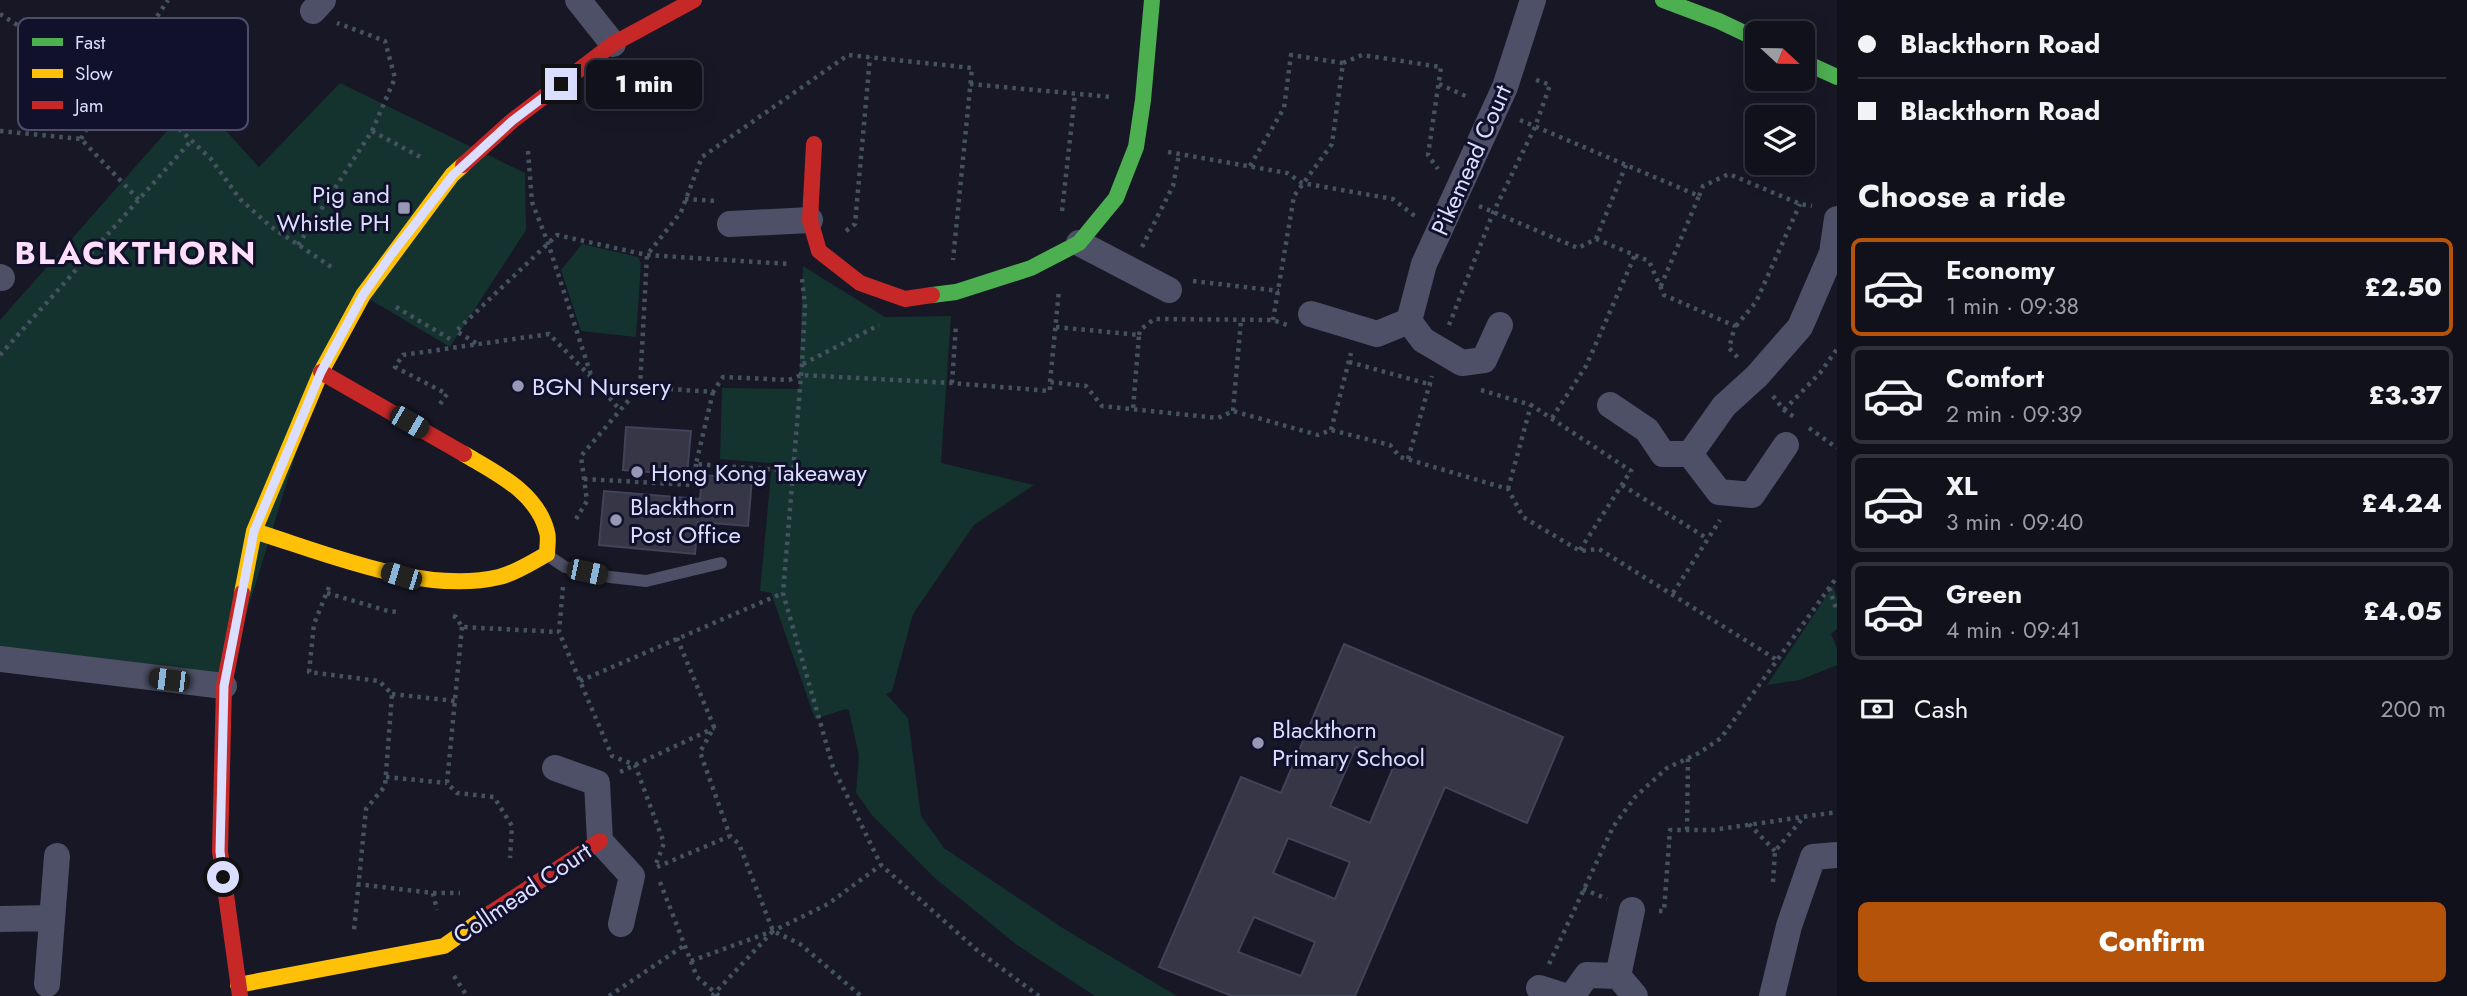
<!DOCTYPE html>
<html lang="en">
<head>
<meta charset="utf-8">
<style>
  :root { --surface:#11111c; --page:#1a1a25; --text:#f1f3f6; --muted:#9c9da3; --line:#30313b; --accent:#b45309 }
  body { margin:0; font-family:Jost,sans-serif; background:var(--page); color:var(--text); height:100vh; display:flex; flex-direction:column; font-size:26px; white-space:nowrap }
  * { box-sizing:border-box; margin:0 }
  p { font-size:23px; color:var(--muted) }
  .icon { flex:none; width:38px; height:38px; fill:none; stroke:currentColor; stroke-width:2; stroke-linecap:round; stroke-linejoin:round }
  .map { position:relative; flex:1; overflow:hidden }
  .drawer { display:flex; flex-direction:column; background:var(--surface); width:630px }
  .drawer>* { flex:none }
  .top-card { display:grid; align-content:center; height:154px; padding:0 21px; background:var(--surface) }
  .needle { width:46px; rotate:112deg }
  .buttons { position:absolute; left:1745px; top:21px; display:grid; gap:14px }
  .buttons a { display:grid; place-items:center; width:70px; height:70px; border-radius:10px; background:var(--surface); box-shadow:0 4px 18px #0003,0 0 0 2px var(--line); font-size:35px }
  .end { position:absolute; width:32px; height:32px; margin:-16px; border:9px solid #dcdeff; background:#111; box-shadow:0 0 0 4px #111 }
  .from { border-radius:50% }
  .bubble { position:absolute; height:49px; border-radius:10px; background:var(--surface); box-shadow:0 4px 18px #0003,0 0 0 2px var(--line); font-size:23px; font-weight:800; line-height:49px; text-align:center }
  .car { position:absolute; width:21px; height:42px; margin:-21px -10px; border-radius:9px; box-shadow:0 0 5px 2px #0007; background:linear-gradient(#222 24%,#8ab4d8 0 40%,#222 0 76%,#8ab4d8 0 86%,#222 0) }
  .top-card b { display:flex; align-items:center; gap:24px; height:66px; font-size:26px }
  .top-card b+b { border-top:2px solid var(--line) }
  .top-card i { width:18px; height:18px; background:var(--text) }
  ul { padding:0; list-style:none }
  li { display:flex; align-items:center; gap:21px; height:98px; margin:0 14px 10px; padding:0 7px; border:4px solid var(--line); border-radius:10px }
  li div { flex:1 }
  li b { display:block; font-size:26px }
  li em { font-style:normal; font-weight:800 }
  li.active { border-color:var(--accent) }
  li>.icon { width:63px; height:63px; stroke-width:1.5 }
  h2 { padding:0 21px; font-size:32px; line-height:84px }
  .pay { display:flex; align-items:center; gap:18px; height:77px; padding:0 21px; font-size:26px }
  .pay p { margin-inline-start:auto }
  .action { display:flex; gap:14px; margin-top:auto; padding:14px 21px }
  .action a { flex:1; height:80px; border-radius:10px; background:var(--accent); color:#fff; font-size:28px; font-weight:800; line-height:80px; text-align:center }
  main { display:flex; flex:1; min-height:0 }
  .map>svg:first-child { display:block }
</style>
</head>
<body>
<main>
<div class="map">
<svg width="1837" height="996" viewBox="0 0 1837 996">
  <rect width="100%" height="100%" fill="#171726"/>
  <path fill="#14322e" d="M340 83 525 173 526 230 450 347 364 296 321 372 224 686 0 659V320L196 98 259 167Z
    M582 244 638 257 641 263 636 337 581 331 561 270Z
    M803 266 885 317 951 316 941 463 1034 485 974 525 913 614 892 691 886 694 908 718 921 816 944 848 1061 927 1177 996H1095L1017 945 936 879 872 815 856 793 859 756 849 711 846 709 815 719 771 593 760 591 772 463 720 459 722 388 799 389Z
    M1833 586 1837 598V629L1831 634 1837 648V665L1800 680 1767 685Z"/>
  <path fill="#363647" stroke="#424258" stroke-width="2" fill-rule="evenodd" d="M626 427 691 431 687 475 623 470Z
    M702 475 752 479 748 526 698 522 695 554 599 545 604 491 700 499Z
    M1344 644 1563 737 1527 823 1445 787 1355 996H1232L1159 967 1241 777 1281 793ZM1356 747 1395 763 1370 823 1330 806ZM1288 838 1350 862 1335 899 1273 873ZM1254 917 1315 942 1301 976 1238 952Z"/>
  <g fill="none" stroke-linecap="round" stroke-linejoin="round">
    <path stroke="#44535f" stroke-width="4.5" stroke-dasharray="3.5 5" stroke-linecap="butt" d="M0 14 176 126 211 159 240 199 270 226 333 268
      M1343 63 1362 55 1441 67 1428 155 1438 169
      M970 84 1112 97
      M1439 84 1470 98
      M1520 120 1699 196 1660 288
      M0 131 81 139 140 201
      M372 131 424 159
      M81 139 111 86 168 0
      M528 151 532 202 548 243 592 378 620 410
      M1168 152 1287 173 1302 183 1393 199 1416 217
      M1250 166 1284 108 1291 55 1343 63 1332 144 1294 196 1273 320
      M1699 196 1703 186 1729 174 1800 204 1812 206
      M685 199 716 201
      M1479 206 1578 248 1596 239 1649 261 1664 295 1735 326 1729 348 1739 359
      M1062 211 1075 94
      M846 231 855 224 870 57
      M1596 239 1626 165
      M298 245 372 131 395 78 385 41 337 23
      M1142 247 1173 186 1179 154
      M802 279 805 305 802 364 783 593 833 767 881 865 978 951 1039 996
      M1193 281 1279 291
      M396 307 450 339
      M1449 325 1493 213 1535 127 1550 85 1534 79
      M1736 326 1756 302 1800 204
      M1056 327 1139 335 1133 409
      M1139 335 1140 330 1154 319 1273 320 1287 325
      M476 343 456 331 557 235 647 255 789 264
      M0 355 191 141
      M1349 362 1432 385
      M803 364 879 325
      M1050 382 1059 290
      M952 383 956 325
      M640 387 647 255 681 212 702 157 848 55 972 68 953 260
      M1481 390 1531 405 1631 471
      M713 392 696 464 793 471
      M1773 396 1784 410 1794 417
      M440 404 447 394 395 367 403 355 549 334 592 378
      M1784 410 1820 373 1837 349
      M1233 411 1241 320
      M1552 418 1586 366 1635 255
      M1809 428 1837 448
      M1331 430 1351 353
      M1408 459 1432 376
      M584 479 693 485 696 464
      M1622 485 1708 539
      M1508 489 1531 405
      M576 519 587 501 581 456 640 387 713 392 723 377 789 380 801 375 952 383 1050 391V382L1086 386 1102 406 1218 418 1233 411 1318 435 1331 430 1390 445 1400 457 1508 489 1523 517 1580 551 1599 549 1777 660
      M1580 550 1632 469
      M329 587 314 624 309 672 379 681 392 694 385 786 366 809 354 930
      M563 587 559 632 612 756 635 765 664 843 656 864
      M1829 588 1837 611
      M327 593 388 611 399 612
      M1673 593 1720 520
      M453 616 456 617 462 627 559 632
      M462 627 447 783 457 793 494 797 512 826 510 858
      M677 638 714 727 700 752 730 836 739 844 773 931 800 944 861 996
      M580 681 783 593
      M392 694 455 701
      M620 772 714 728
      M386 777 447 783
      M1749 824 1775 851
      M1687 830 1688 758
      M657 867 730 836
      M660 882 697 977 719 996
      M1773 882 1775 851 1804 817
      M357 884 433 893 437 910
      M1583 889 1607 899
      M433 893H460
      M1659 911H1664L1670 830H1713L1837 812
      M691 961 773 931 828 904 881 865
      M1549 964 1613 827 1635 797 1667 768 1699 753 1721 738 1837 577
      M454 976 467 996
      M609 996 685 945
      M712 996 773 931"/>
    <path stroke="#4d5066" stroke-width="12" d="M550 557 565 567 610 577 646 581 721 563"/>
    <path stroke="#4d5066" stroke-width="26" d="M578 0 613 44
      M313 11 323 0
      M730 224 810 220
      M1079 243 1169 290
      M0 277 2 278
      M1311 314 1377 334 1409 321 1423 340 1462 363 1484 360 1500 325
      M1409 321 1424 264 1505 87 1533 0
      M1610 405 1647 430 1663 454H1690L1719 492 1752 495 1786 445
      M1690 454 1724 406 1757 376 1800 327 1832 253 1837 219
      M0 659 224 686
      M555 768 597 783 600 841 632 876 621 924
      M0 919 51 918
      M1618 976 1632 910
      M47 984 57 856
      M1539 988 1564 996
      M1572 996 1587 975 1618 976 1635 996
      M1772 996 1789 926 1813 857 1837 855"/>
    <path stroke="#4caf50" stroke-width="16" d="M1663 0 1719 21 1757 39
      M1802 61 1837 77
      M932 295 956 292 1031 268 1079 243 1116 198 1136 147 1143 100 1152 0"/>
    <path stroke="#ffc107" stroke-width="16" d="M254 531C325 553 424 595 499 577 516 573 532 562 547 554 547 547 549 538 547 532 537 492 496 473 464 454
      M242 593 254 531 321 372 363 295 452 175 463 165
      M238 985 444 946 491 913"/>
    <path stroke="#c62828" stroke-width="16" d="M814 144 810 220 819 251 860 283 905 299 932 295
      M463 165 512 121 613 44 694 0
      M321 372 464 454
      M491 913 600 841
      M240 996 220 851 224 686 242 593"/>
  </g>
  <g fill="none" stroke-linecap="round" stroke-linejoin="round">
    <path stroke="#dcdeff" stroke-width="9" d="M223 877 220 851 224 686 254 531 321 372 363 295 391 255 453 175 512 121 561 84"/>
  </g>
  <g fill="#9798b3" stroke="#11112c" stroke-width="2.5">
    <rect x="397" y="201" width="14" height="14" rx="3.5"/>
    <circle cx="518" cy="386" r="7"/>
    <circle cx="637" cy="472" r="7"/>
    <circle cx="616" cy="520" r="7"/>
    <circle cx="1258" cy="743" r="7"/>
  </g>
  <g text-anchor="middle" dominant-baseline="central" stroke-width="6" stroke-linejoin="round" paint-order="stroke">
    <g font-size="24" fill="#dcdeff" stroke="#11112c">
      <text transform="translate(1471 160) rotate(-66)">Pikemead Court</text>
      <text transform="translate(522 893) rotate(-34)">Collmead Court</text>
    </g>
    <g font-size="24" fill="#dcdeff" stroke="#11112c" text-anchor="start">
      <text x="390" y="194" text-anchor="end">Pig and<tspan x="390" dy="28">Whistle PH</tspan></text>
      <text x="532" y="386">BGN Nursery</text>
      <text x="651" y="472">Hong Kong Takeaway</text>
      <text x="630" y="506">Blackthorn<tspan x="630" dy="28">Post Office</tspan></text>
      <text x="1272" y="729">Blackthorn<tspan x="1272" dy="28">Primary School</tspan></text>
    </g>
    <g font-size="32" font-weight="bold" letter-spacing="2" fill="#ffdef9" stroke="#11112c">
      <text x="136" y="253">BLACKTHORN</text>
    </g>
  </g>
  <rect x="18" y="18" width="230" height="112" rx="10" fill="#11112c" stroke="#4e4e6b" stroke-width="2"/>
  <rect x="32" y="38" width="31" height="8" fill="#4caf50"/>
  <rect x="32" y="69" width="31" height="9" fill="#ffc107"/>
  <rect x="32" y="101" width="31" height="8" fill="#c62828"/>
  <g font-size="19" fill="#dcdeff">
    <text x="75" y="49">Fast</text>
    <text x="75" y="80">Slow</text>
    <text x="75" y="112">Jam</text>
  </g>
</svg>
<div class="buttons">
<a><svg class="needle" viewBox="-14 -14 28 28"><path d="M0-13l5 13h-10z" fill="#e53935"/><path d="M0 13l5-13h-10z" fill="#9c9da3"/></svg></a>
<a><svg class="icon" aria-label="layers" viewBox="0 0 24 24"><path d="M12 4l9 5-9 5-9-5zM3 14l9 5 9-5"/></svg></a>
</div>
<i class="end from" style="left:223px;top:877px"></i>
<i class="end" style="left:561px;top:84px"></i>
<div class="bubble" style="left:586px;top:60px;width:116px">1 min</div>
<i class="car" style="left:409px;top:422px;rotate:120deg"></i>
<i class="car" style="left:587px;top:572px;rotate:102deg"></i>
<i class="car" style="left:401px;top:576px;rotate:287deg"></i>
<i class="car" style="left:169px;top:680px;rotate:277deg"></i>
</div>
<section class="drawer">
<div class="top-card">
<b><i class="from"></i>Blackthorn Road</b>
<b><i></i>Blackthorn Road</b>
</div>
<h2>Choose a ride</h2>
<ul>
<li class="active"><svg class="icon" aria-label="car" viewBox="0 0 24 24"><path d="M5 17H2v-5l4-1 3-4h7l3 4 3 1v5h-3M9 17h6M6 11h13"/><circle cx="7" cy="17" r="2"/><circle cx="17" cy="17" r="2"/></svg><div><b>Economy</b><p>1 min · 09:38</p></div><em>£2.50</em></li>
<li><svg class="icon" aria-label="car" viewBox="0 0 24 24"><path d="M5 17H2v-5l4-1 3-4h7l3 4 3 1v5h-3M9 17h6M6 11h13"/><circle cx="7" cy="17" r="2"/><circle cx="17" cy="17" r="2"/></svg><div><b>Comfort</b><p>2 min · 09:39</p></div><em>£3.37</em></li>
<li><svg class="icon" aria-label="car" viewBox="0 0 24 24"><path d="M5 17H2v-5l4-1 3-4h7l3 4 3 1v5h-3M9 17h6M6 11h13"/><circle cx="7" cy="17" r="2"/><circle cx="17" cy="17" r="2"/></svg><div><b>XL</b><p>3 min · 09:40</p></div><em>£4.24</em></li>
<li><svg class="icon" aria-label="car" viewBox="0 0 24 24"><path d="M5 17H2v-5l4-1 3-4h7l3 4 3 1v5h-3M9 17h6M6 11h13"/><circle cx="7" cy="17" r="2"/><circle cx="17" cy="17" r="2"/></svg><div><b>Green</b><p>4 min · 09:41</p></div><em>£4.05</em></li>
</ul>
<div class="pay"><svg class="icon" aria-label="cash" viewBox="0 0 24 24"><path d="M3 7h18v10H3z"/><circle cx="12" cy="12" r="2"/></svg>Cash<p>200 m</p></div>
<div class="action"><a>Confirm</a></div>
</section>
</main>
</body>
</html>
